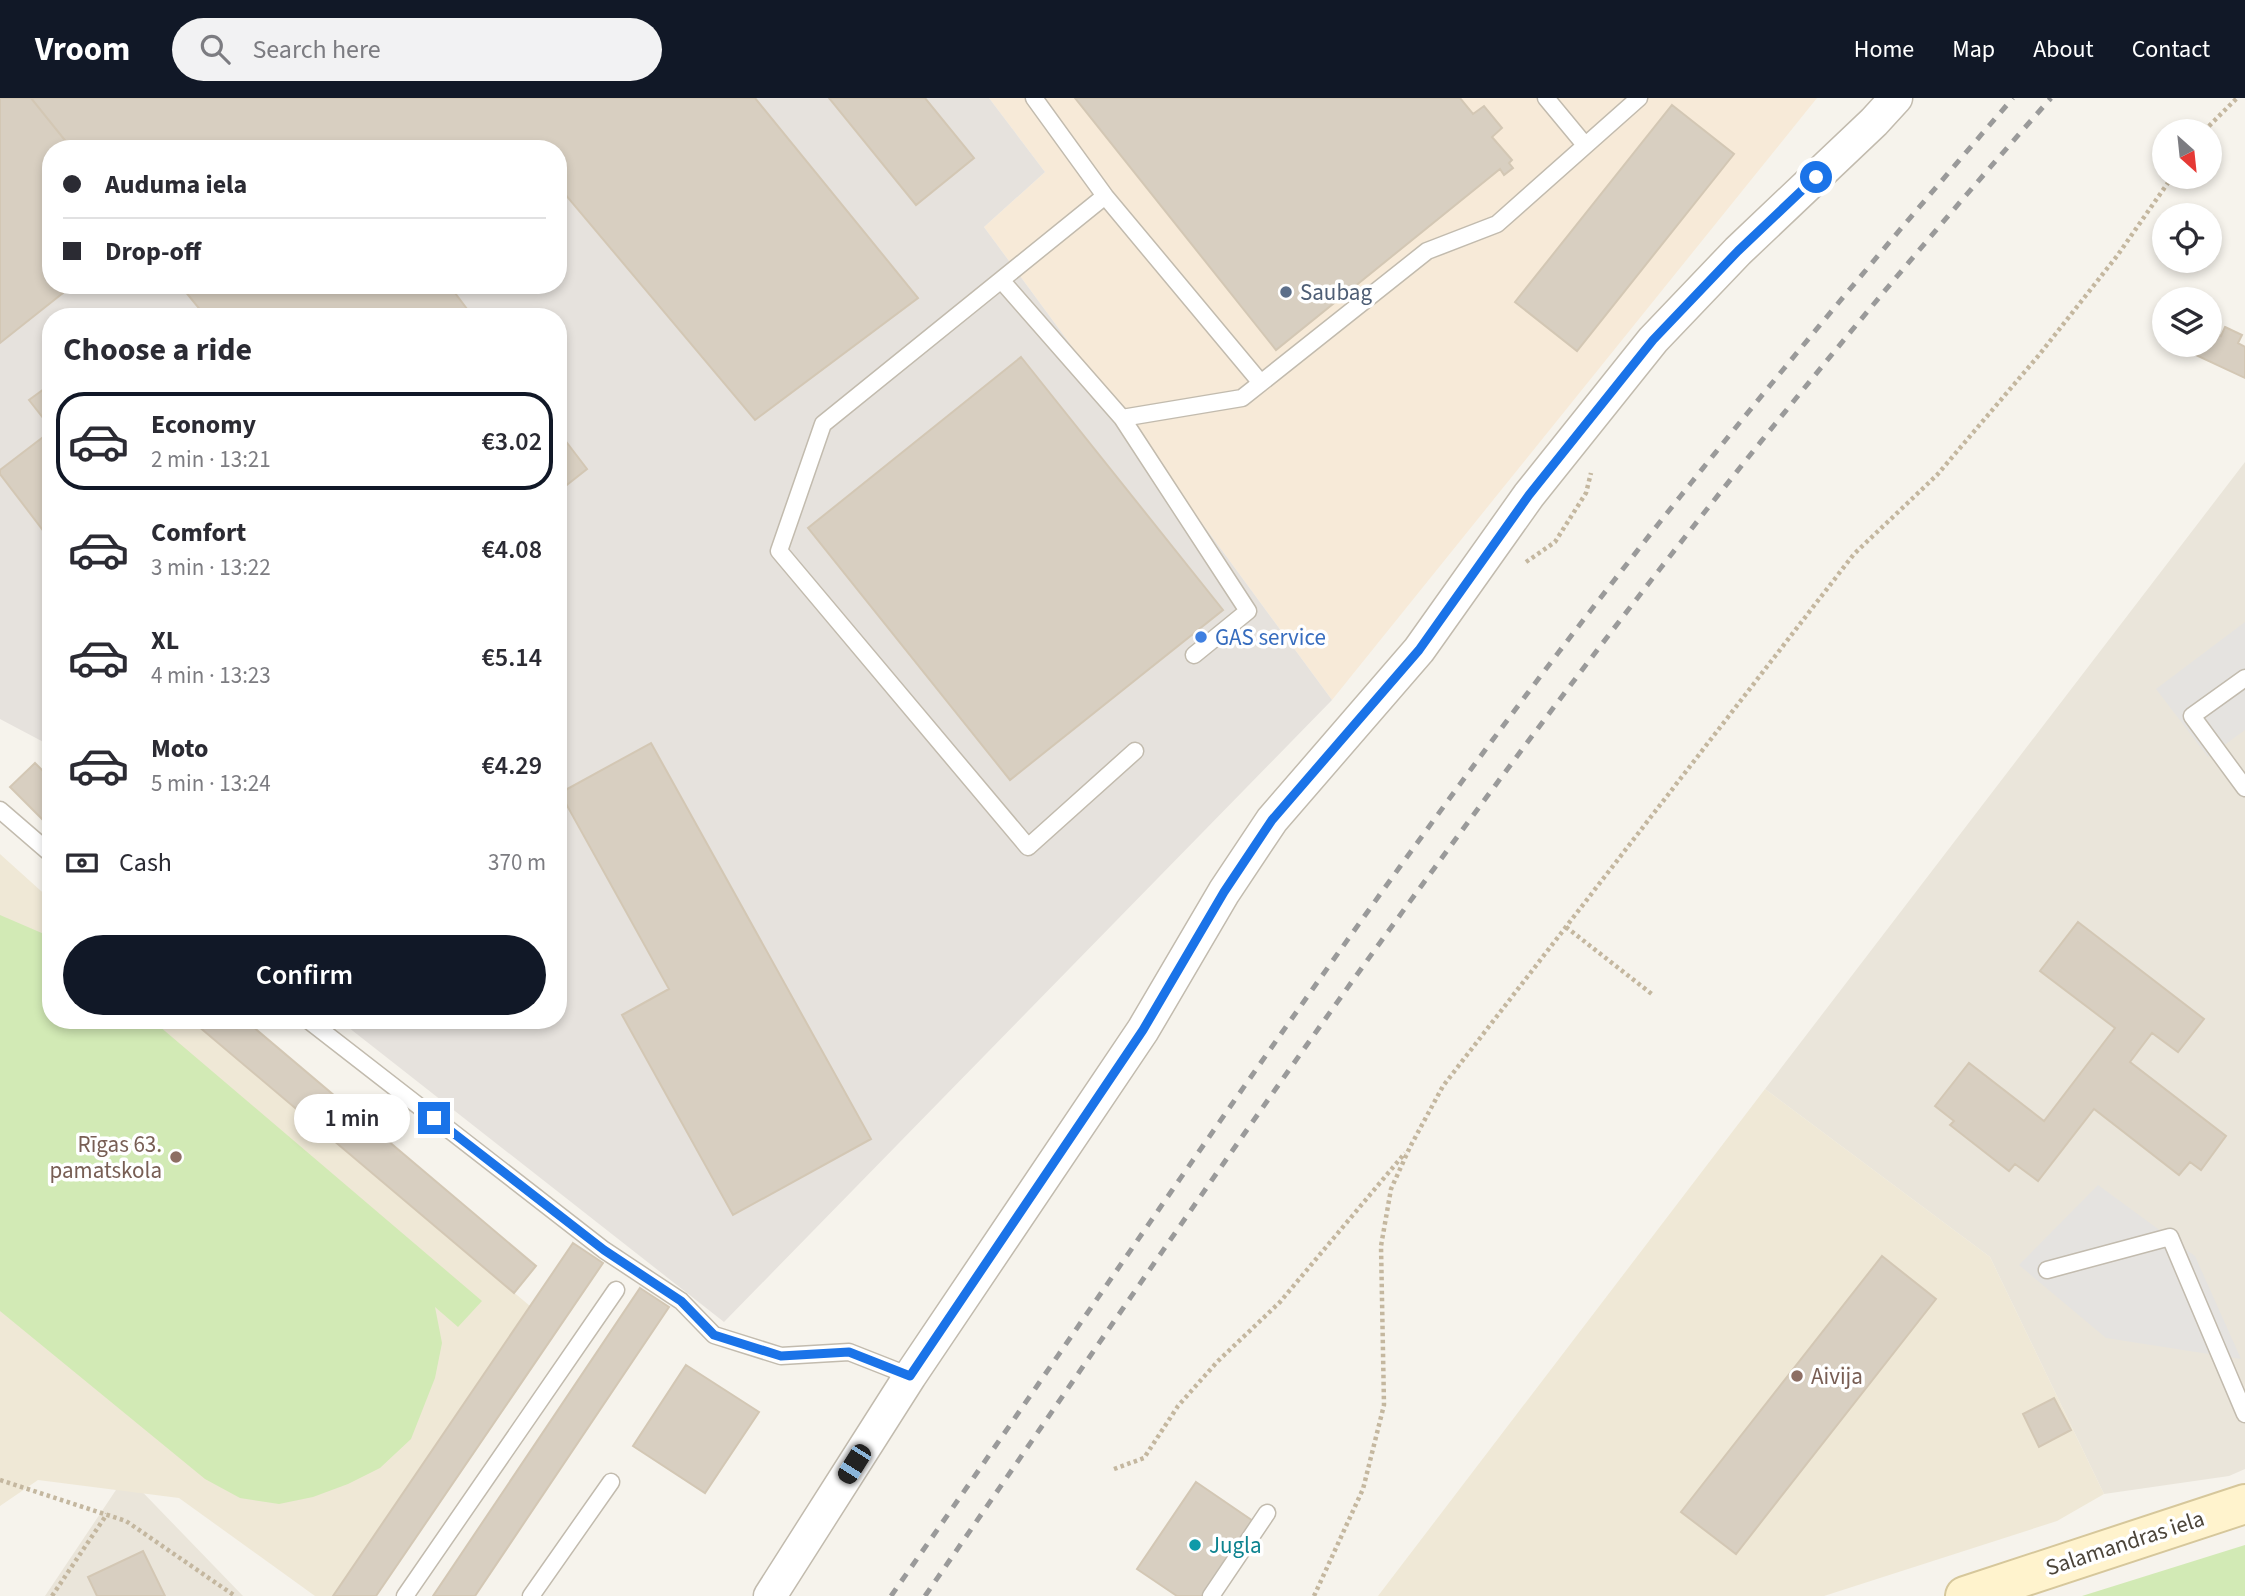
<!DOCTYPE html>
<html lang="en">
<head>
<meta charset="utf-8">
<style>
  :root { --surface:#fff; --page:#f2f2f3; --text:#2b2b33; --muted:#7c7c81; --line:#e1e1e2; --accent:#111827 }
  body { margin:0; font-family:"Source Sans 3",sans-serif; background:var(--page); color:var(--text); height:100vh; display:flex; flex-direction:column; font-size:26px; white-space:nowrap }
  * { box-sizing:border-box; margin:0 }
  p { font-size:23px; color:var(--muted) }
  .icon { flex:none; width:38px; height:38px; fill:none; stroke:currentColor; stroke-width:2; stroke-linecap:round; stroke-linejoin:round }
  .map { position:relative; flex:1; overflow:hidden }
  .side { position:absolute; left:42px; top:210px; width:525px; height:721px; display:flex; flex-direction:column; background:var(--surface); border-radius:28px; box-shadow:0 4px 10px #0003 }
  .side>* { flex:none }
  .guide { position:absolute; left:42px; top:42px; width:525px; height:154px; border-radius:28px; box-shadow:0 4px 10px #0003; display:grid; align-content:center; height:154px; padding:0 21px; background:var(--surface) }
  .needle { width:46px; rotate:153deg }
  .buttons { position:absolute; left:2152px; top:21px; display:grid; gap:14px }
  .buttons a { display:grid; place-items:center; width:70px; height:70px; border-radius:50%; background:var(--surface); box-shadow:0 4px 10px #0003; font-size:35px }
  .end { position:absolute; width:32px; height:32px; margin:-16px; border:9px solid #1a73e8; background:#fff; box-shadow:0 0 0 4px #fff }
  .from { border-radius:50% }
  .bubble { position:absolute; height:49px; border-radius:24px; background:var(--surface); box-shadow:0 4px 10px #0003; font-size:23px; font-weight:600; line-height:49px; text-align:center }
  .car { position:absolute; width:21px; height:42px; margin:-21px -10px; border-radius:9px; box-shadow:0 0 5px 2px #0007; background:linear-gradient(#222 24%,#8ab4d8 0 40%,#222 0 76%,#8ab4d8 0 86%,#222 0) }
  .guide b { display:flex; align-items:center; gap:24px; height:66px; font-size:26px }
  .guide b+b { border-top:2px solid var(--line) }
  .guide i { width:18px; height:18px; background:var(--text) }
  ul { padding:0; list-style:none }
  li { display:flex; align-items:center; gap:21px; height:98px; margin:0 14px 10px; padding:0 7px; border:4px solid transparent; border-radius:28px }
  li div { flex:1 }
  li b { display:block; font-size:26px }
  li em { font-style:normal; font-weight:600 }
  li.active { border-color:var(--accent) }
  li>.icon { width:63px; height:63px; stroke-width:1.5 }
  h2 { padding:0 21px; font-size:32px; line-height:84px }
  .pay { display:flex; align-items:center; gap:18px; height:77px; padding:0 21px; font-size:26px }
  .pay p { margin-inline-start:auto }
  .primary-button { display:flex; gap:14px; margin-top:auto; padding:14px 21px }
  .primary-button a { flex:1; height:80px; border-radius:42px; background:var(--accent); color:#fff; font-size:28px; font-weight:600; line-height:80px; text-align:center }
  header { display:flex; align-items:center; gap:42px; box-sizing:border-box; height:98px; padding:0 35px; background:var(--accent); color:#fff }
  header strong { font-size:33px }
  nav { display:flex; gap:38px; margin-inline-start:auto; font-size:24px }
  .search { width:490px; height:63px; background:var(--page); display:flex; align-items:center; gap:18px; box-sizing:border-box; padding:0 24px; border-radius:38px; color:var(--muted); font-size:26px }
  .map>svg:first-child { display:block }
</style>
</head>
<body>
<header>
<strong>Vroom</strong>
<div class="search"><svg class="icon" aria-label="search" viewBox="0 0 24 24"><circle cx="10" cy="10" r="6"/><path d="M15 15l6 6"/></svg>Search here</div>
<nav><a>Home</a><a>Map</a><a>About</a><a>Contact</a></nav>
</header>
<div class="map">
<svg width="2245" height="1498" viewBox="0 0 2245 1498">
  <rect width="100%" height="100%" fill="#f6f3ec"/>
  <path fill="#eae5da" d="M2245 364V1371L2229 1378 2104 1396 1990 1159 1765 991Z
    M126 1377 243 1498H45Z"/>
  <path fill="#f7ead8" d="M989 0H1817L1332 602 984 129 1045 74Z"/>
  <path fill="#e6e2dd" fill-rule="evenodd" d="M0 0H989L1045 74 984 129 1332 602 724 1224 339 922H558V219H51V648L0 621ZM51 51H558V187H51Z"/>
  <path fill="#efe8d6" d="M0 756 51 802V922H191L530 1208 333 1498H315L179 1400 38 1382 0 1408Z
    M1765 991 1990 1159 2104 1396 2057 1423 1824 1498H1378Z"/>
  <path fill="#d2eab5" d="M0 817 51 839V922H152L482 1203 458 1229 435 1209 442 1245 435 1280 411 1341 380 1370 348 1386 313 1399 279 1406 240 1400 205 1381 0 1213Z
    M2245 1447V1498H2082Z"/>
  <path fill="#e5e3e0" d="M2245 524V632L2208 659 2156 591Z
    M2098 1087 2195 1158 2241 1261 2106 1240 2019 1167Z"/>
  <path fill="#d8cfc1" stroke="#d3c7b4" stroke-width="2" d="M0 0H31L72 51H51V187H73L0 245Z
    M31 0H755L918 200 755 322 565 96 558 101V51H72Z
    M829 0H925L974 60 916 107Z
    M1075 0H1460L1473 16 1484 8 1502 30 1492 39 1512 62 1509 65 1513 70 1504 77 1500 71 1276 252Z
    M1672 7 1734 56 1577 253 1515 204Z
    M180 187H449L473 219H206Z
    M2225 229 2242 237 2238 245 2245 249V280L2181 250 2183 247H2210V232L2221 238Z
    M1021 259 1223 512 1010 682 808 430Z
    M51 286V330L29 302Z
    M51 333V430L45 435 0 376V372Z
    M558 333 587 371 558 394Z
    M651 645 871 1041 733 1117 622 917 669 891 560 695Z
    M35 665 51 681V730L10 689Z
    M2078 824 2204 921 2178 954 2152 935 2130 964 2226 1038 2201 1072 2190 1064 2179 1077 2094 1011 2038 1083 2015 1066 2009 1073 1950 1027 1954 1023 1935 1008 1969 965 2044 1023 2115 930 2040 873Z
    M191 922H245L536 1168 514 1195Z
    M573 1145 603 1165 376 1498H333Z
    M1882 1158 1936 1201 1736 1456 1681 1414Z
    M640 1190 669 1209 475 1498H433Z
    M686 1267 759 1314 705 1395 633 1348Z
    M2054 1300 2071 1332 2039 1349 2023 1316Z
    M1196 1384 1253 1423 1202 1498H1177L1137 1471Z
    M143 1453 165 1498H97L88 1479Z"/>
  <g fill="none" stroke-linecap="round" stroke-linejoin="round">
    <g stroke="#c2bbae" stroke-width="19">
      <path id="lane" d="M1034 0 1105 98 823 326 779 453 1028 749 1135 653
        M1546 0 1585 47
        M1105 98 1261 285
        M1001 182 1122 320 1242 300 1427 153 1497 126 1639 0
        M1122 320 1248 513 1194 557
        M2245 580 2192 618 2245 690
        M0 712 51 756
        M308 922 604 1152 681 1203 714 1237 781 1258 849 1254 910 1278
        M2047 1172 2170 1139 2245 1316
        M405 1498 616 1192
        M531 1498 611 1384
        M1211 1498 1267 1415"/>
    </g>
    <g stroke="#c2bbae" stroke-width="35">
      <path id="street" d="M770 1498 910 1278 1143 932 1224 794 1272 722 1419 552 1529 397 1653 242 1738 153 1874 24 1896 0"/>
    </g>
    <g stroke="#d6c79b" stroke-width="42">
      <path id="secondary" d="M1965 1498 2245 1406"/>
    </g>
    <path stroke="#c4b79f" stroke-width="4.5" stroke-dasharray="3.5 3.5" stroke-linecap="butt" d="M2204 33 2237 0
      M1526 464 1555 444 1586 395 1591 375
      M1566 829 1653 897
      M1114 1371 1144 1360 1178 1308 1217 1264 1280 1204 1405 1055
      M0 1382 126 1423 235 1498
      M52 1498 107 1416
      M1314 1498 1363 1391 1384 1307 1381 1148 1391 1091 1410 1049 1443 988 1854 456 1937 377 2039 257 2117 158 2172 79"/>
    <use href="#lane" stroke="#fff" stroke-width="16"/>
    <use href="#street" stroke="#fff" stroke-width="32"/>
    <use href="#secondary" stroke="#fff3cd" stroke-width="38"/>
    <path stroke="#9a9a9a" stroke-width="5" stroke-dasharray="9 9" stroke-linecap="butt" d="M891 1498C1084 1223 1270 944 1469 674 1640 441 1824 218 2013 0
      M925 1498C1093 1255 1258 1010 1433 772 1627 506 1832 247 2051 0"/>
  </g>
  <g fill="none" stroke-linecap="round" stroke-linejoin="round">
    <path stroke="#1a73e8" stroke-width="9" d="M434 1020 604 1152 681 1203 714 1237 781 1258 849 1254 910 1278 1143 932 1224 794 1272 722 1419 552 1529 397 1653 242 1738 153 1816 79"/>
  </g>
  <circle fill="#5c6f8a" stroke="#fff" stroke-width="2.5" cx="1286" cy="194" r="7"/>
  <circle fill="#3f7fe0" stroke="#fff" stroke-width="2.5" cx="1201" cy="539" r="7"/>
  <g fill="#8d6e63" stroke="#fff" stroke-width="2.5">
    <circle cx="176" cy="1059" r="7"/>
    <circle cx="1797" cy="1278" r="7"/>
  </g>
  <circle fill="#0f9aa8" stroke="#fff" stroke-width="2.5" cx="1195" cy="1447" r="7"/>
  <g text-anchor="middle" dominant-baseline="central" stroke-width="7" stroke-linejoin="round" paint-order="stroke">
    <g font-size="23" fill="#4e5e75" stroke="#fff" text-anchor="start">
      <text x="1300" y="194">Saubag</text>
    </g>
    <g font-size="23" fill="#366cbe" stroke="#fff" text-anchor="start">
      <text x="1215" y="539">GAS service</text>
    </g>
    <g font-size="23" fill="#785e54" stroke="#fff" text-anchor="end">
      <text x="162" y="1046">Rīgas 63.<tspan x="162" dy="26">pamatskola</tspan></text>
      <text x="1811" y="1278" text-anchor="start">Aivija</text>
    </g>
    <g font-size="23" fill="#4b4439" stroke="#fff">
      <text transform="translate(2125 1445) rotate(-18)">Salamandras iela</text>
    </g>
    <g font-size="23" fill="#0d838f" stroke="#fff" text-anchor="start">
      <text x="1209" y="1447">Jugla</text>
    </g>
  </g>
</svg>
<div class="buttons">
<a><svg class="needle" viewBox="-14 -14 28 28"><path d="M0-13l5 13h-10z" fill="#e53935"/><path d="M0 13l5-13h-10z" fill="#7c7c81"/></svg></a>
<a><svg class="icon" aria-label="locate" viewBox="0 0 24 24"><circle cx="12" cy="12" r="6"/><path d="M12 2v4M12 18v4M2 12h4M18 12h4"/></svg></a>
<a><svg class="icon" aria-label="layers" viewBox="0 0 24 24"><path d="M12 4l9 5-9 5-9-5zM3 14l9 5 9-5"/></svg></a>
</div>
<i class="end from" style="left:1816px;top:79px"></i>
<i class="end" style="left:434px;top:1020px"></i>
<div class="bubble" style="left:294px;top:996px;width:116px">1 min</div>
<i class="car" style="left:854px;top:1366px;rotate:212deg"></i>
<div class="guide">
<b><i class="from"></i>Auduma iela</b>
<b><i></i>Drop-off</b>
</div>
<section class="side">
<h2>Choose a ride</h2>
<ul>
<li class="active"><svg class="icon" aria-label="car" viewBox="0 0 24 24"><path d="M5 17H2v-5l4-1 3-4h7l3 4 3 1v5h-3M9 17h6M6 11h13"/><circle cx="7" cy="17" r="2"/><circle cx="17" cy="17" r="2"/></svg><div><b>Economy</b><p>2 min · 13:21</p></div><em>€3.02</em></li>
<li><svg class="icon" aria-label="car" viewBox="0 0 24 24"><path d="M5 17H2v-5l4-1 3-4h7l3 4 3 1v5h-3M9 17h6M6 11h13"/><circle cx="7" cy="17" r="2"/><circle cx="17" cy="17" r="2"/></svg><div><b>Comfort</b><p>3 min · 13:22</p></div><em>€4.08</em></li>
<li><svg class="icon" aria-label="car" viewBox="0 0 24 24"><path d="M5 17H2v-5l4-1 3-4h7l3 4 3 1v5h-3M9 17h6M6 11h13"/><circle cx="7" cy="17" r="2"/><circle cx="17" cy="17" r="2"/></svg><div><b>XL</b><p>4 min · 13:23</p></div><em>€5.14</em></li>
<li><svg class="icon" aria-label="car" viewBox="0 0 24 24"><path d="M5 17H2v-5l4-1 3-4h7l3 4 3 1v5h-3M9 17h6M6 11h13"/><circle cx="7" cy="17" r="2"/><circle cx="17" cy="17" r="2"/></svg><div><b>Moto</b><p>5 min · 13:24</p></div><em>€4.29</em></li>
</ul>
<div class="pay"><svg class="icon" aria-label="cash" viewBox="0 0 24 24"><path d="M3 7h18v10H3z"/><circle cx="12" cy="12" r="2"/></svg>Cash<p>370 m</p></div>
<div class="primary-button"><a>Confirm</a></div>
</section>
</div>
</body>
</html>
